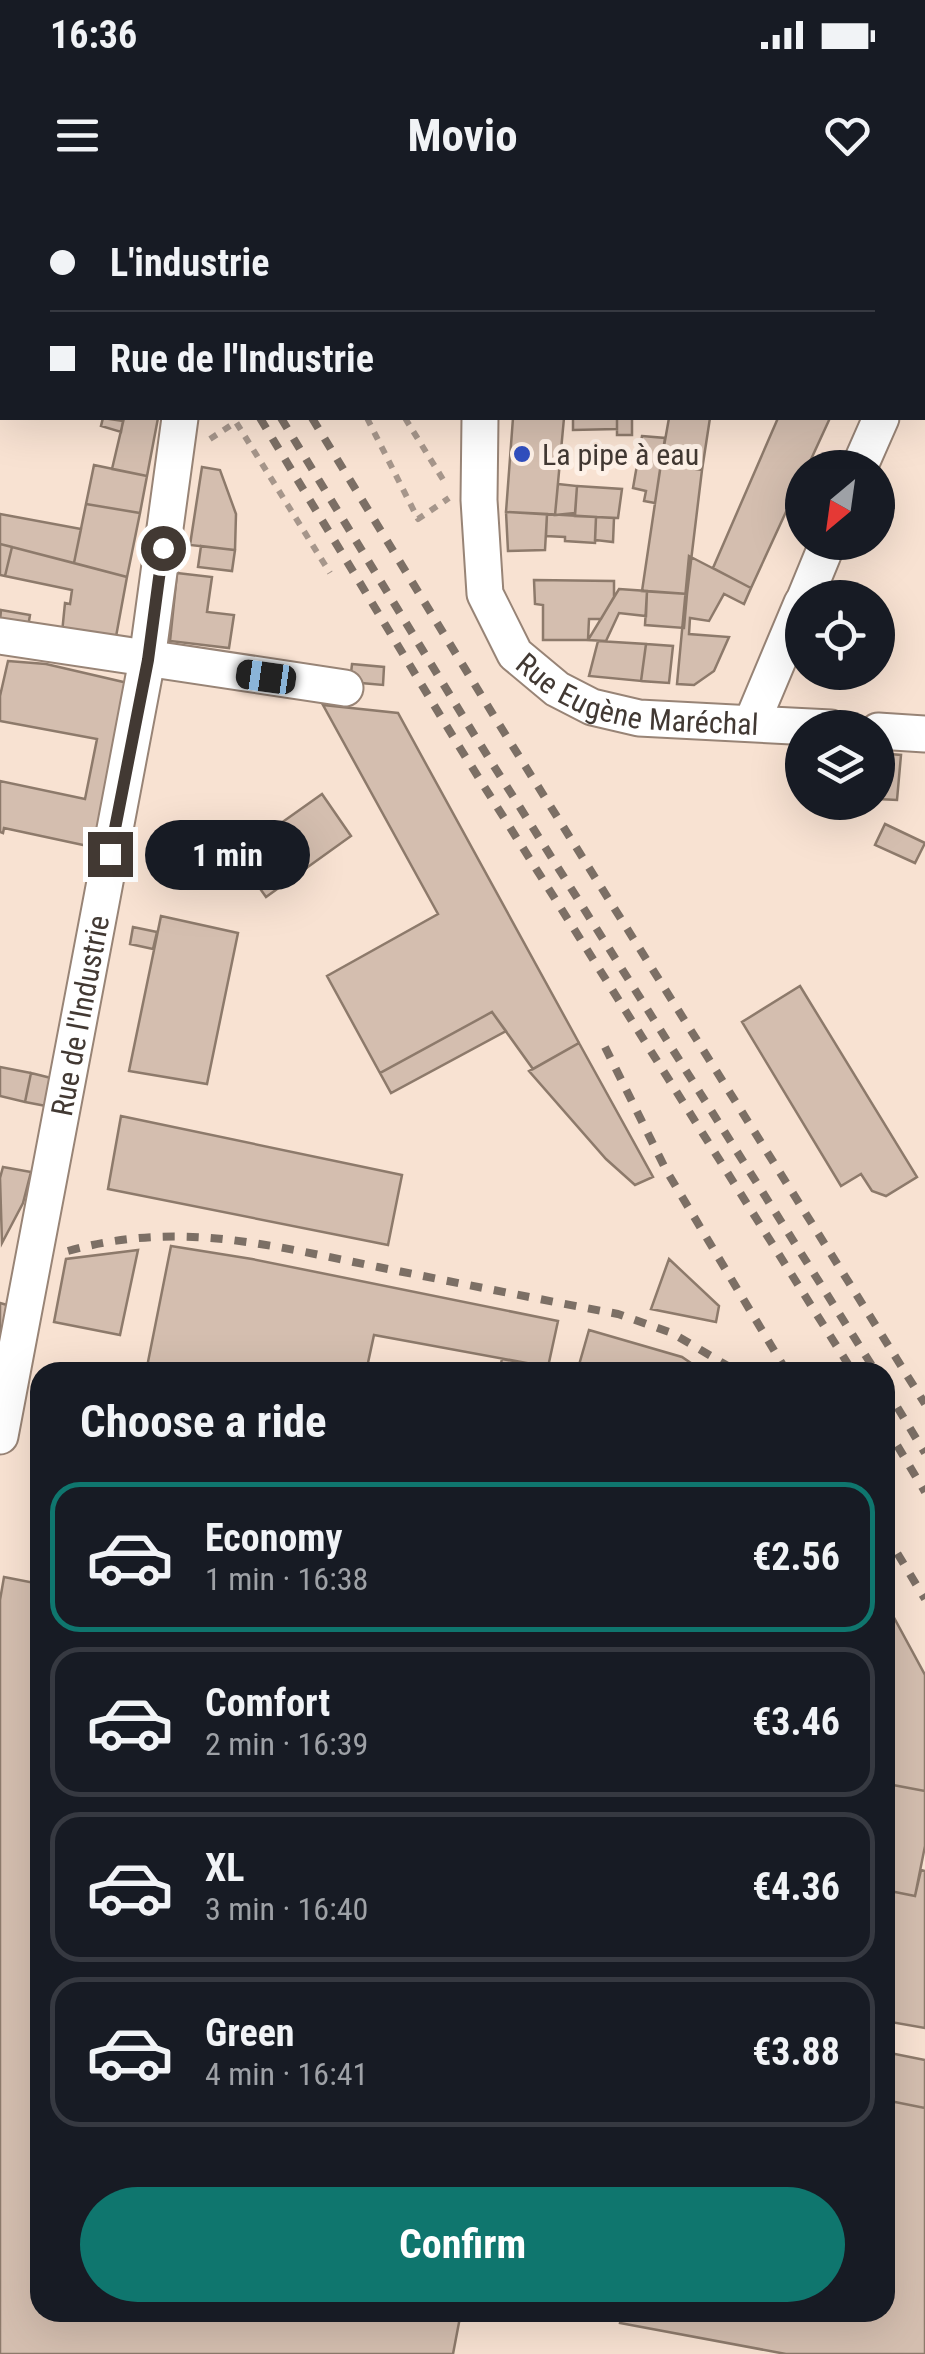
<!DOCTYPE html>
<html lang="en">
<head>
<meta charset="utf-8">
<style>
  :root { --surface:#171b24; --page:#20242c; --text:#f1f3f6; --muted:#9ea1a6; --line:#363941; --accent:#0f766e }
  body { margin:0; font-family:"Roboto Condensed",sans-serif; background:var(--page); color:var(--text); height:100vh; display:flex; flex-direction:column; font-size:38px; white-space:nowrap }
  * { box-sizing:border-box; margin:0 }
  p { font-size:32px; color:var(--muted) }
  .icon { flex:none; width:55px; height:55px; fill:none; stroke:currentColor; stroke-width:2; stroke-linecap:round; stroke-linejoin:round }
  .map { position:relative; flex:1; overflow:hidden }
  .details { position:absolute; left:30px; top:1162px; width:865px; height:960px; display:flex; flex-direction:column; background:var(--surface); border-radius:30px; box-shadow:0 10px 40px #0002 }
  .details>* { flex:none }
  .guide { position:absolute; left:0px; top:0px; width:925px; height:220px; box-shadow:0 10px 40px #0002; display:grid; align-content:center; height:220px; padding:0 50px; background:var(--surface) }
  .needle { width:65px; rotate:209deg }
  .fabs { position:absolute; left:785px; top:250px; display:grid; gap:20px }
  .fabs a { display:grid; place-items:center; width:110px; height:110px; border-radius:50%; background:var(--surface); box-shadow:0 10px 40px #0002; font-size:50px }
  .end { position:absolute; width:45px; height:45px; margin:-22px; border:12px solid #423933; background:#fff; box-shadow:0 0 0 5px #fff }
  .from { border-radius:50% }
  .bubble { position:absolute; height:70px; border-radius:35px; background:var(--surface); box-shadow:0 10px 40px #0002; font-size:32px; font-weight:700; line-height:70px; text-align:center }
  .car { position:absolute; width:30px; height:60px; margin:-30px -15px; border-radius:12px; box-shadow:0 0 8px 2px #0007; background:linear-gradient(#222 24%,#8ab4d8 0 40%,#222 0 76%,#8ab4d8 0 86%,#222 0) }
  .guide b { display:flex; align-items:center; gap:35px; height:95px; font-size:38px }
  .guide b+b { border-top:2px solid var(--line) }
  .guide i { width:25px; height:25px; background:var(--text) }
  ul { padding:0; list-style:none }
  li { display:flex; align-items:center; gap:30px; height:150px; margin:0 20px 15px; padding:0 30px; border:5px solid var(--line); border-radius:30px }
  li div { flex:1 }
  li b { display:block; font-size:38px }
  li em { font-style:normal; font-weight:700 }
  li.active { border-color:var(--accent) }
  li>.icon { width:90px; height:90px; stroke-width:1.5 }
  h2 { padding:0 50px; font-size:45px; line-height:120px }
  .action { display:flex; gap:20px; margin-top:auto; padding:20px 50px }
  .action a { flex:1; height:115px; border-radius:60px; background:var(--accent); color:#fff; font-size:40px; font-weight:700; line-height:115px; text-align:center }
  .status { display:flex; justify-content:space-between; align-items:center; height:70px; padding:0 50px; background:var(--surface); direction:ltr }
  .status svg { height:28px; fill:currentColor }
  header { display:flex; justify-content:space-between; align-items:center; height:130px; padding:0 50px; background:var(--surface); font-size:45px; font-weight:700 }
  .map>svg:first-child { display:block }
</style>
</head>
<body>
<div class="status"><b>16:36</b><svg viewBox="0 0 49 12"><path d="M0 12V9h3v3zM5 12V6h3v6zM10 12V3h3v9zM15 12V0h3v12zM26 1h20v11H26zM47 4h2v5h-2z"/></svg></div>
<header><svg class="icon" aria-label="menu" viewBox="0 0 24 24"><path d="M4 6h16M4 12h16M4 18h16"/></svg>Movio<svg class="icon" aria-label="heart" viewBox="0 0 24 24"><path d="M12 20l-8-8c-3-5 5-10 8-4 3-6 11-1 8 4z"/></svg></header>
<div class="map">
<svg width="925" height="2154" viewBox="0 0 925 2154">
  <rect width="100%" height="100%" fill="#f8e2d2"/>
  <path fill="#d4beaf" stroke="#8d7a6b" stroke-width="2.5" d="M580 0H622V2H580Z
    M0 127 2 128V175L0 174Z
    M103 218 123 221 121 232 101 226Z
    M124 218H158L147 276 112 269Z
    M513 218H564L555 315 506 312Z
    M573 218H617V229L573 230Z
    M617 218H632V235H617Z
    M669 218H710L702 270 661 263Z
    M778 218H830L807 268H802V277L751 388 713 368Z
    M642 236 665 238 655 303 644 301 646 291 633 288Z
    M661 263 702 270 687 394 642 391Z
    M94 265 147 276 140 313 86 304Z
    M202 267 220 270 236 314 235 350 190 345Z
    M558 284 577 286 575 313 555 315Z
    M577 286 622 289 618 318 575 316Z
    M86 304 140 313 127 377 74 363Z
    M506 312 547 314 545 350 508 351Z
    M0 314 81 329 74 363 0 344Z
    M547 314 596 317 595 343 565 341V337L546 336Z
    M596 317 614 318 613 342 595 340Z
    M0 344 12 347 5 376 0 375Z
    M201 346 235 350 232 371 198 367Z
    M12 347 127 377 115 442 62 433 65 403 70 404 72 390 5 376Z
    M689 356 751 388 744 404 724 394 709 421 690 418 689 434 729 437 714 471 694 485 677 484Z
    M177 373 212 377 207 412 234 415 229 448 170 441Z
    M534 380 614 381V397L601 419H589L588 440H543V405L535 404Z
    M619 389 647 391 646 416 619 413 606 441 588 440Z
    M647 391 687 394 684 428 645 425Z
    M1 410 30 415 28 427 0 421Z
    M598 441 646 444 641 481 589 476Z
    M646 444 673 446 669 483 641 481Z
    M8 461 46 464 132 484 97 648 4 628 3 633 0 632V581L85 599 97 539 0 521V496Z
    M352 464 384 467 383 485 350 482Z
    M323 505 398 513 579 843 533 869 492 812 380 873 327 776 438 714Z
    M878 553 901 555 897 600 878 599Z
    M322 594 351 636 266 697 236 655Z
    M885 624 925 643 915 663 875 645Z
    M161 716 238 733 207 884 129 871Z
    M133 727 157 732 153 749 130 744Z
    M800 786 917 977 886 996 872 991 861 974 841 986 742 822Z
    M492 812 506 831 391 893 380 873Z
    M579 843 653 977 635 985 606 959 529 871Z
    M0 867 31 873 25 902 0 896Z
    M31 873 51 878 46 906 25 902Z
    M121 916 402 975 388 1045 108 989Z
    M3 967 31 972 23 1003 2 1043 0 978Z
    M171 1046 252 1059 558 1121 548 1167 374 1135 366 1172H146Z
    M138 1050 120 1135 54 1122 66 1059Z
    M669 1059 719 1106 716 1122 651 1109Z
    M0 1103 7 1105 0 1141Z
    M589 1130 682 1157 704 1172H577Z
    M502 1159 548 1167 547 1172H499Z
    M40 1191V1225L34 1224Z
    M4 1377 40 1384V2112H461L453 2154H0V1400Z
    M885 1401 925 1475V1591L893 1585 885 1627Z
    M893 1585 925 1591V1646L915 1696 885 1690V1627Z
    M921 1670 925 1671V1828L885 1821V1690L915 1696Z
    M885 1852 925 1860V1908L885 1900Z
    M885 1900 925 1908V2154H786L620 2123 622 2112H885Z"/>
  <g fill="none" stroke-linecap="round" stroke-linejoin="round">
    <g stroke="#988476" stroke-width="39">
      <g id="minor">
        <path d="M90 0 92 2"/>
        <path d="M328 0 331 2"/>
        <path d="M922 118 925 112"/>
        <path id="s1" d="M480 218 479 300 485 394 515 454 557 489 592 507 639 518 831 528"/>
        <path d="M859 268 881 218"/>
        <path d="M805 398 828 342"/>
        <path d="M0 436 345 488"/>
        <path d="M752 522 802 403"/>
        <path d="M878 531 925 534"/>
        <path id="s2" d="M0 1236 147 460 180 218"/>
      </g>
    </g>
    <path stroke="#a6968b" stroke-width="6" stroke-dasharray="8 8" stroke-linecap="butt" d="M367 218 418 319 449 298
      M405 218 447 286
      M210 239 236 222 330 373"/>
    <use href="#minor" stroke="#fff" stroke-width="35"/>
    <path stroke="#7c6f65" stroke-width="8" stroke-dasharray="12 12" stroke-linecap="butt" d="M128 0 130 2
      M149 0 150 2
      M180 0 182 2
      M260 218 460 548 853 1172
      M281 218 475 536 876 1172
      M312 218 497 521 925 1204
      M605 847 666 970 787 1172
      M68 1051C179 1020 268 1045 378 1067 458 1083 538 1099 618 1114L672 1133 738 1172
      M885 1187 925 1253
      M885 1225 925 1292
      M885 1333 925 1399"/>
  </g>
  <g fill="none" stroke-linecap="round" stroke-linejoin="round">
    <path stroke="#423933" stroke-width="12" d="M110 654 148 460 163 348"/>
  </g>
  <circle fill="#314fbf" stroke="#fef1e7" stroke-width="4" cx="522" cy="254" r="10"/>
  <g text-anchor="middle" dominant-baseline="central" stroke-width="10" stroke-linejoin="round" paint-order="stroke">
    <g font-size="30" fill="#423933" stroke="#fef1e7" text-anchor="start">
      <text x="542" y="254">La pipe à eau</text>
    </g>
    <g font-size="30" fill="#423933" stroke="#fef1e7">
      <text stroke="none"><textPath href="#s1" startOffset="378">Rue Eugène Maréchal</textPath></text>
      <text stroke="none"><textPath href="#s2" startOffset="428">Rue de l'Industrie</textPath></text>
    </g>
  </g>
</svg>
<div class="fabs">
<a><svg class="needle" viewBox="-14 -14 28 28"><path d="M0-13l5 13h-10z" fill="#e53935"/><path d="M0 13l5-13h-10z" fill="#9ea1a6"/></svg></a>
<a><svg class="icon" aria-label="locate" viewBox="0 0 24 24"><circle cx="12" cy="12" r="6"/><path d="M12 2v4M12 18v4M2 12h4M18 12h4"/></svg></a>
<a><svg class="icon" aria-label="layers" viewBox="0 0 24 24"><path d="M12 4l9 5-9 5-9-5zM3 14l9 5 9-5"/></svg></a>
</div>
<i class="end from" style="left:163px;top:348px"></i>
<i class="end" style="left:110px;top:654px"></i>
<div class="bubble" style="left:145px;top:620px;width:165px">1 min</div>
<i class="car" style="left:266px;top:477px;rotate:278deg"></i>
<div class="guide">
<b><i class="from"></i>L'industrie</b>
<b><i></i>Rue de l'Industrie</b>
</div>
<section class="details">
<h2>Choose a ride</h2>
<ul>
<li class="active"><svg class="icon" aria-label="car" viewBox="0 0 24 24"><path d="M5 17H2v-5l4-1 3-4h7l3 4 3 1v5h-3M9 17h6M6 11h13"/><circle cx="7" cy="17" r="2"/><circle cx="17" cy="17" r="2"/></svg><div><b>Economy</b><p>1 min · 16:38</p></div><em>€2.56</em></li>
<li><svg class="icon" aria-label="car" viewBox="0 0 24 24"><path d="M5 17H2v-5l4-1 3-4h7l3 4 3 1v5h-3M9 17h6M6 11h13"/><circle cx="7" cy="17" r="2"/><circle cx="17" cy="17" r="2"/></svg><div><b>Comfort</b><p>2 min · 16:39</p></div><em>€3.46</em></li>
<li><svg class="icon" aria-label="car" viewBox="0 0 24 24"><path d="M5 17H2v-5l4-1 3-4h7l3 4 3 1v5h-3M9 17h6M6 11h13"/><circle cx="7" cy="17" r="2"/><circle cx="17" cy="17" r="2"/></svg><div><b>XL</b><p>3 min · 16:40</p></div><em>€4.36</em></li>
<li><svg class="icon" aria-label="car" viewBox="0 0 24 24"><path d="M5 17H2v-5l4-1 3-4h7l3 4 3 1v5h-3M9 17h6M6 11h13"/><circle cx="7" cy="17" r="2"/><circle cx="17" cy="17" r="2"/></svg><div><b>Green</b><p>4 min · 16:41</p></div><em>€3.88</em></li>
</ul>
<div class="action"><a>Confirm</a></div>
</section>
</div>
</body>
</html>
